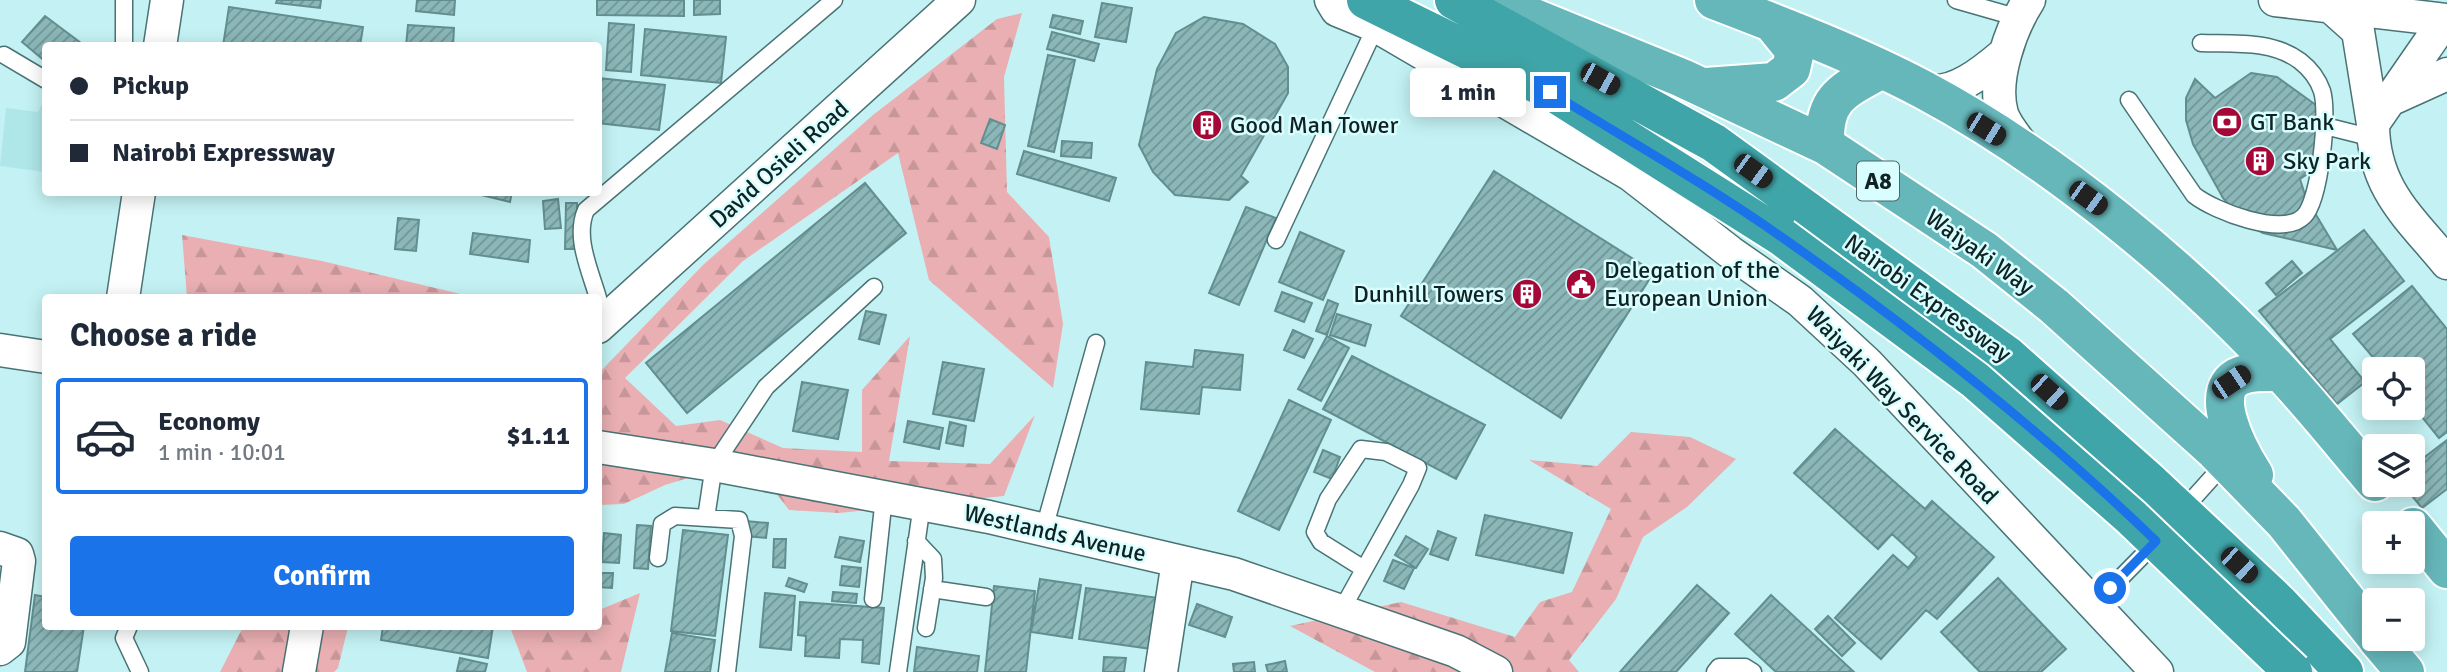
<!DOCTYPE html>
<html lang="en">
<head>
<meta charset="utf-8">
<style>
  :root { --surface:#fff; --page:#f2f2f3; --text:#1f2937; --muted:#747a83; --line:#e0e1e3; --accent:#1a73e8 }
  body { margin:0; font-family:Signika,sans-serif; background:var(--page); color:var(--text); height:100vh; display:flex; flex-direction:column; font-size:26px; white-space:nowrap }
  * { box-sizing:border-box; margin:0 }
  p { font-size:23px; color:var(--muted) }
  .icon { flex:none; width:38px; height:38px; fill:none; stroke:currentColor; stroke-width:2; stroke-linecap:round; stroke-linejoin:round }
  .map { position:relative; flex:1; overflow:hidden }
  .drawer { position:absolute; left:42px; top:294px; width:560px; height:336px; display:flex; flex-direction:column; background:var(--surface); border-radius:7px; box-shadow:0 4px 18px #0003 }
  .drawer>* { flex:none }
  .hud { position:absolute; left:42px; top:42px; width:560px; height:154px; border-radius:7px; box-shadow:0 4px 18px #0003; display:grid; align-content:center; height:154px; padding:0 28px; background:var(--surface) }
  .tools { position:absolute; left:2362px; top:357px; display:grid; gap:14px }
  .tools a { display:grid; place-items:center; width:63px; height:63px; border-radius:7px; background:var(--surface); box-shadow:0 4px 18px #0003; font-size:35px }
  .end { position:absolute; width:32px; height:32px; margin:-16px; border:9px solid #1a73e8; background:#fff; box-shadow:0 0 0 4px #fff }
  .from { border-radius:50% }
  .bubble { position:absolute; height:49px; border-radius:7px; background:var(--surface); box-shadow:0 4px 18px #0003; font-size:23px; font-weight:700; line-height:49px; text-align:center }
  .car { position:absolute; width:21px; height:42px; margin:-21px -10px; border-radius:9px; box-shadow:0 0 5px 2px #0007; background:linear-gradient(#222 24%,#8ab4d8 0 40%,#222 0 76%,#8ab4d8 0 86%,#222 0) }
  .hud b { display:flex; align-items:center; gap:24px; height:66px; font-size:26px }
  .hud b+b { border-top:2px solid var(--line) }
  .hud i { width:18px; height:18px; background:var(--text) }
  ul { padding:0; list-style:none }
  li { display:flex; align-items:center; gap:21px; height:116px; margin:0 14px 10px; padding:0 14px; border:4px solid transparent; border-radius:7px }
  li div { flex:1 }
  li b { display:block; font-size:26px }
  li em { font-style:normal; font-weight:700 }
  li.active { border-color:var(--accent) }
  li>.icon { width:63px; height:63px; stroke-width:1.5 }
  h2 { padding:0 28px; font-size:32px; line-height:84px }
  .primary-button { display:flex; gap:14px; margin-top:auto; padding:14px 28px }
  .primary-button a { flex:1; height:80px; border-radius:7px; background:var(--accent); color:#fff; font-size:28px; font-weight:700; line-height:80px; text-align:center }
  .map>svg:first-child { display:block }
</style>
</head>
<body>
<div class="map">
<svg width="2447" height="672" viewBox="0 0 2447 672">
  <defs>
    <pattern id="forest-firs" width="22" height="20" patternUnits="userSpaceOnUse" patternTransform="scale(1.75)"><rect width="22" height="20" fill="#e9afb2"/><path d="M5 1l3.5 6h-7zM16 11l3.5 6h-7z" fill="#c79699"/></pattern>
    <pattern id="building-hatch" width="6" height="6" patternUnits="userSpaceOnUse" patternTransform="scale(1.75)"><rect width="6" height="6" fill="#8bb7b8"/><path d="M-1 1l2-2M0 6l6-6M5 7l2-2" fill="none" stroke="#709495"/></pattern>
  </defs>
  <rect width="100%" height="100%" fill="#c4f2f4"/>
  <path fill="#afe6e8" d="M43 102 45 172 0 166 6 108 38 112Z"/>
  <path fill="url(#forest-firs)" d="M1022 13 1004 77 1007 192 1049 237 1063 324 1053 388 929 280 898 153 743 261 625 378 676 426 720 420 783 448 862 452V390L910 336 889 461 990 464 1035 415 1004 496 839 513 789 510 750 459 665 485 624 504 599 505 598 374 703 265 873 115 997 19Z
    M182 235 322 261 473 297H187Z
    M1631 432 1690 437 1736 459 1687 507 1643 537 1616 599 1569 660 1579 672H1375L1290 626 1401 602 1515 637 1540 602 1572 592 1611 509 1529 460 1597 466Z
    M640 593 621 672H527L510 627 598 626 599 610Z
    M243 627H348L338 668 334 672H220Z"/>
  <path fill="url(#building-hatch)" stroke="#628e8f" stroke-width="2" d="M277 0H321L320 8 276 3Z
    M417 0H455L454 15 416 11Z
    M597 0H684V16L597 15Z
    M694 0H720V14L694 15Z
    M1102 3 1132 8 1126 42 1095 37Z
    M229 7 363 27 360 46H223Z
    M1053 15 1083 21 1080 34 1050 27Z
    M45 16 85 46H46V62L22 42Z
    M1204 17 1243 24 1275 44 1288 67V93L1241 176 1248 182 1229 200 1175 195 1153 172 1139 145 1157 69 1176 33Z
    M609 23 634 25 631 72 606 70Z
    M408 25 454 28 453 46H406Z
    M645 29 726 37 721 83 641 75Z
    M1052 32 1099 44 1094 61 1047 49Z
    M1048 55 1075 60 1054 152 1028 146Z
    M2251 73 2277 77 2316 105 2322 125 2315 169 2300 179 2306 198 2337 250 2263 233 2245 224 2223 198 2193 144 2186 120V98L2195 79 2215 98Z
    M598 78 665 85 659 130 598 123Z
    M990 119 1005 125 997 149 981 143Z
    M1062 141 1092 143 1091 158 1061 156Z
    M1024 151 1116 178 1109 201 1017 174Z
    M1494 171 1654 272 1561 418 1401 316Z
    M865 183 906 233 687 413 646 363Z
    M469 192H512L510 202Z
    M558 199 561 228 545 229 543 201Z
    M566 203H577L576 249H565Z
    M1246 207 1276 218 1239 305 1209 293Z
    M398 218 419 220 416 251 395 249Z
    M2364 230 2404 281 2330 339 2365 382 2337 404 2259 311Z
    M1300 232 1344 251 1323 300 1279 282Z
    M473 233 530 240 528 262 470 254Z
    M2292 261 2302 273 2276 295 2266 283Z
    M2412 286 2447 329V432L2439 438 2413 406V369H2383L2353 334Z
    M1282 292 1312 303 1304 322 1275 311Z
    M1328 300 1338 304 1327 335 1316 331Z
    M866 311 886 315 879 344 859 339Z
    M1337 314 1371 325 1365 346 1330 335Z
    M1293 330 1313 339 1304 358 1284 350Z
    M1327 336 1349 348 1321 401 1298 389Z
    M1195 350 1243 355 1240 390 1202 387 1199 414 1141 409 1146 362 1193 367Z
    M1352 356 1485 425 1456 479 1323 409Z
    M943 362 984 369 974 421 933 414Z
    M802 382 848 390 838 439 793 431Z
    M1289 400 1331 420 1279 530 1238 511Z
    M908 421 943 428 939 449 904 442Z
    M950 422 966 426 963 446 946 443Z
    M1835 429 1925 509 1932 501 1994 557 1937 619 1926 610 1881 659 1835 618 1893 555 1908 568 1917 557 1892 534 1878 549 1794 473Z
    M2447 440V489L2422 508 2403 485H2413V466Z
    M1323 450 1340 457 1332 479 1314 472Z
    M1485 515 1572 533 1563 573 1476 555Z
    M746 521 768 523 766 538 745 536Z
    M637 525 651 526 648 569 634 568Z
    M683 530 728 535 715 636 671 631Z
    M1438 531 1456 538 1448 560 1430 554Z
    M604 533 621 535 619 563 602 562Z
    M1406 536 1428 549 1416 568 1395 555Z
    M840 537 864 541 860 562 835 557Z
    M774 539H786L785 568 773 567Z
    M1393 560 1414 568 1404 589 1384 581Z
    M842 566 861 568 859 587 840 585Z
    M598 573H613L612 588 598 587Z
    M789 578 807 584 804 592 786 586Z
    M1998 578 2066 649 2041 672H1980L1941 632Z
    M1040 579 1081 585 1072 638 1031 632Z
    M1697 585 1729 613 1676 672H1620Z
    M994 586 1035 591 1026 672H985Z
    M1086 588 1159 598 1152 649 1079 639Z
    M833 592 857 594 856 603 832 601Z
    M765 593 795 596 791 650 760 647Z
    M35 595 46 597V626H84L77 672H25Z
    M1771 595 1854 672H1776L1735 634Z
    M800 602 884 608 879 664 862 662 863 640 840 639 839 658 805 656 806 636 798 635Z
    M1197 604 1232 617 1225 637 1189 625Z
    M1828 616 1855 643 1842 656 1815 629Z
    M383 626H493L488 658 381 640Z
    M672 633 715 640 710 672H665Z
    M917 647 979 656 977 672H914Z
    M1104 657 1126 658 1124 672H1103Z
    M460 658 487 664 485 672 457 671Z
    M1285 661 1287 672H1268L1266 665Z
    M1254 662 1255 672H1234L1233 664Z"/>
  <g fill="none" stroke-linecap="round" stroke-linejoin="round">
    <g stroke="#497374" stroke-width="19">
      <path id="service" d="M1956 0 2019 18
        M124 46V0
        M4 55 46 80
        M2129 100 2194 195C2214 211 2283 238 2304 216 2320 200 2329 113 2322 91 2318 79 2309 68 2300 61 2272 40 2234 44 2201 43
        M2325 126 2373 138
        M1276 240 1376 26
        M598 298C590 270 574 237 586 210L834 0
        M2180 513 2226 462
        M706 518 714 465 766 387 874 287
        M1044 529 1096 343
        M916 541 933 559 934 578 926 628
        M658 558 662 524 675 516 739 520 743 536 727 672
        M932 589 986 597
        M873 599 884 497
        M2095 604 2157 541
        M1341 611 1411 485 1418 468 1386 452 1361 449 1328 499 1315 532 1321 542 1364 569
        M129 626 124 638 140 672
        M898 672 922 504
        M1715 672 1719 667H1745L1753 672"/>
    </g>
    <g stroke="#497374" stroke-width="35">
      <path id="minor" d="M1331 0 1337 10 1376 26 1631 175 1730 252 1800 301 1867 363 2157 672
        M2275 0 2447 20
        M2330 6 2358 31 2373 124
        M2445 20 2373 124C2373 188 2409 217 2447 263
        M160 46 167 0
        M1924 90C1953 97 1984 71 2004 54
        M2394 98 2447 74
        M2025 150C2018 139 2006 126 2002 114 1992 80 2011 28 2029 0
        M123 298 139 192
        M598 327 959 0
        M0 350 46 357
        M598 447 714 465 989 517 1234 574 1456 651 1496 672
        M0 548 17 554 19 561 9 642 0 649
        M299 672 307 626
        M1161 672 1178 561"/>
    </g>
    <g stroke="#fff" stroke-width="42">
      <path id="trunk" d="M1490 0 1682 78 1825 145 1984 250 2054 306 2213 449 2284 522 2375 636
        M1714 0C1782 26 1860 56 1924 90 2053 159 2190 272 2288 380 2318 413 2346 448 2375 482
        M1706 87 1774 82 1791 69 1795 51 1774 25
        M1825 145C1823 98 1842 91 1880 70
        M2254 475C2240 453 2201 384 2246 374 2257 371 2269 372 2280 372
        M2413 527 2447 569
        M2377 639 2405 672"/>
    </g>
    <g stroke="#fff" stroke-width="42">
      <path id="motorway" d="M1366 0 1551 91 1782 237
        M1454 0 1714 143 2008 356 2151 483 2278 602 2344 672"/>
    </g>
    <use href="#service" stroke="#fff" stroke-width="16"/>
    <use href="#minor" stroke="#fff" stroke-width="32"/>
    <use href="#trunk" stroke="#66b7ba" stroke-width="38"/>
    <use href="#motorway" stroke="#40a5a8" stroke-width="38"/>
    <g stroke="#fff" stroke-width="42" stroke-linecap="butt">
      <path id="motorway-bridge" d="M1782 237 1975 380 2131 517 2293 672"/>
    </g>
    <use href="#motorway-bridge" stroke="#40a5a8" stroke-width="38"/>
  </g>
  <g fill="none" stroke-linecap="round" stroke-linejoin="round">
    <path stroke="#1a73e8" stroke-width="9" d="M1550 92C1628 140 1709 186 1783 238 1914 330 2041 430 2156 541L2110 588"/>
  </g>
  <defs>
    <g id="bank-disc" transform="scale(1.575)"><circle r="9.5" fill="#a50836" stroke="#d9feff"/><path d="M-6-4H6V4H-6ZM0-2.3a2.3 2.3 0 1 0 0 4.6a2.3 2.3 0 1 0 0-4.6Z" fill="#fff"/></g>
    <g id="building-disc" transform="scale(1.575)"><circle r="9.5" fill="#a50836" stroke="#d9feff"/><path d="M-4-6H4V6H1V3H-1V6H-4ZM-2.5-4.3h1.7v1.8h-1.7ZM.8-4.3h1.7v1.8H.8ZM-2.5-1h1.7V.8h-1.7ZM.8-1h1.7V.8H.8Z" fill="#fff"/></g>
    <g id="civic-disc" transform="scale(1.575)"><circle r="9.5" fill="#a50836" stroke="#d9feff"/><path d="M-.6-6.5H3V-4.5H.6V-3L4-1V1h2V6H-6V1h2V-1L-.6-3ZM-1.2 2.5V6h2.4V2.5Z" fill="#fff"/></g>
  </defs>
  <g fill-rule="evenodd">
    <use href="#bank-disc" x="2227" y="122"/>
    <use href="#building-disc" x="1207" y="125"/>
    <use href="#building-disc" x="2260" y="161"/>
    <use href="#civic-disc" x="1581" y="284"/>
    <use href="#building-disc" x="1527" y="294"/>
  </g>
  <g text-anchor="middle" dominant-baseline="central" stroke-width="5" stroke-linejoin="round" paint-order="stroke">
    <rect fill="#d9feff" stroke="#4d6465" stroke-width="2" x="1857" y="161.5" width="42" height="39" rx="5"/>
    <g font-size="23" font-weight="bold" fill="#112223">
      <text x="1878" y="181">A8</text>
    </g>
    <g font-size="24" fill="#112223" stroke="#d9feff" text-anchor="start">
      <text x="2250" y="122">GT Bank</text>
      <text x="1230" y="125">Good Man Tower</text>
      <text x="2283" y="161">Sky Park</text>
      <text x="1604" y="270">Delegation of the<tspan x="1604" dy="28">European Union</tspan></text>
      <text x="1504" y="294" text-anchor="end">Dunhill Towers</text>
    </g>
    <g font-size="24" fill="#112223" stroke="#d9feff">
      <text transform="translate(779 164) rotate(-42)">David Osieli Road</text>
      <text transform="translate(1980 252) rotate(36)">Waiyaki Way</text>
      <text transform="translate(1928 298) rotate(36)">Nairobi Expressway</text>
      <text transform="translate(1902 405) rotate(46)">Waiyaki Way Service Road</text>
      <text transform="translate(1055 533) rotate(13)">Westlands Avenue</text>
    </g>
  </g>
</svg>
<div class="tools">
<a><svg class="icon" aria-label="locate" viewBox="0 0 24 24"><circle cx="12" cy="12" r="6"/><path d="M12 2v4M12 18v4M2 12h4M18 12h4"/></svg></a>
<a><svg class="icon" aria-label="layers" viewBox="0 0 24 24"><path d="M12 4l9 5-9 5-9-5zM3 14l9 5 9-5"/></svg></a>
<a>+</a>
<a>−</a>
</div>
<i class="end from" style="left:2110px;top:588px"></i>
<i class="end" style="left:1550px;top:92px"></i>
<div class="bubble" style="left:1410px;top:68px;width:116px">1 min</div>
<i class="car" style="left:1600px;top:79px;rotate:119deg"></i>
<i class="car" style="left:1986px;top:129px;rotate:122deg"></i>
<i class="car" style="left:1753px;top:171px;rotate:126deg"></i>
<i class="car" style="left:2088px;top:198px;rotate:126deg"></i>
<i class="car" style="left:2231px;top:382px;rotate:56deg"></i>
<i class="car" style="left:2049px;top:392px;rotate:132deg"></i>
<i class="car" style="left:2239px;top:565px;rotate:133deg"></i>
<div class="hud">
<b><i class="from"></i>Pickup</b>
<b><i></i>Nairobi Expressway</b>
</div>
<section class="drawer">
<h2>Choose a ride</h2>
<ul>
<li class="active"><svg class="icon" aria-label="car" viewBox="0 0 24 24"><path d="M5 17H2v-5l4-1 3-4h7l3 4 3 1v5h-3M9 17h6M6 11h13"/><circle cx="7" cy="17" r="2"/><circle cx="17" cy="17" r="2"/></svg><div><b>Economy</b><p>1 min · 10:01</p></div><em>$1.11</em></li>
</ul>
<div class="primary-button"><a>Confirm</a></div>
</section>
</div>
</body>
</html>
